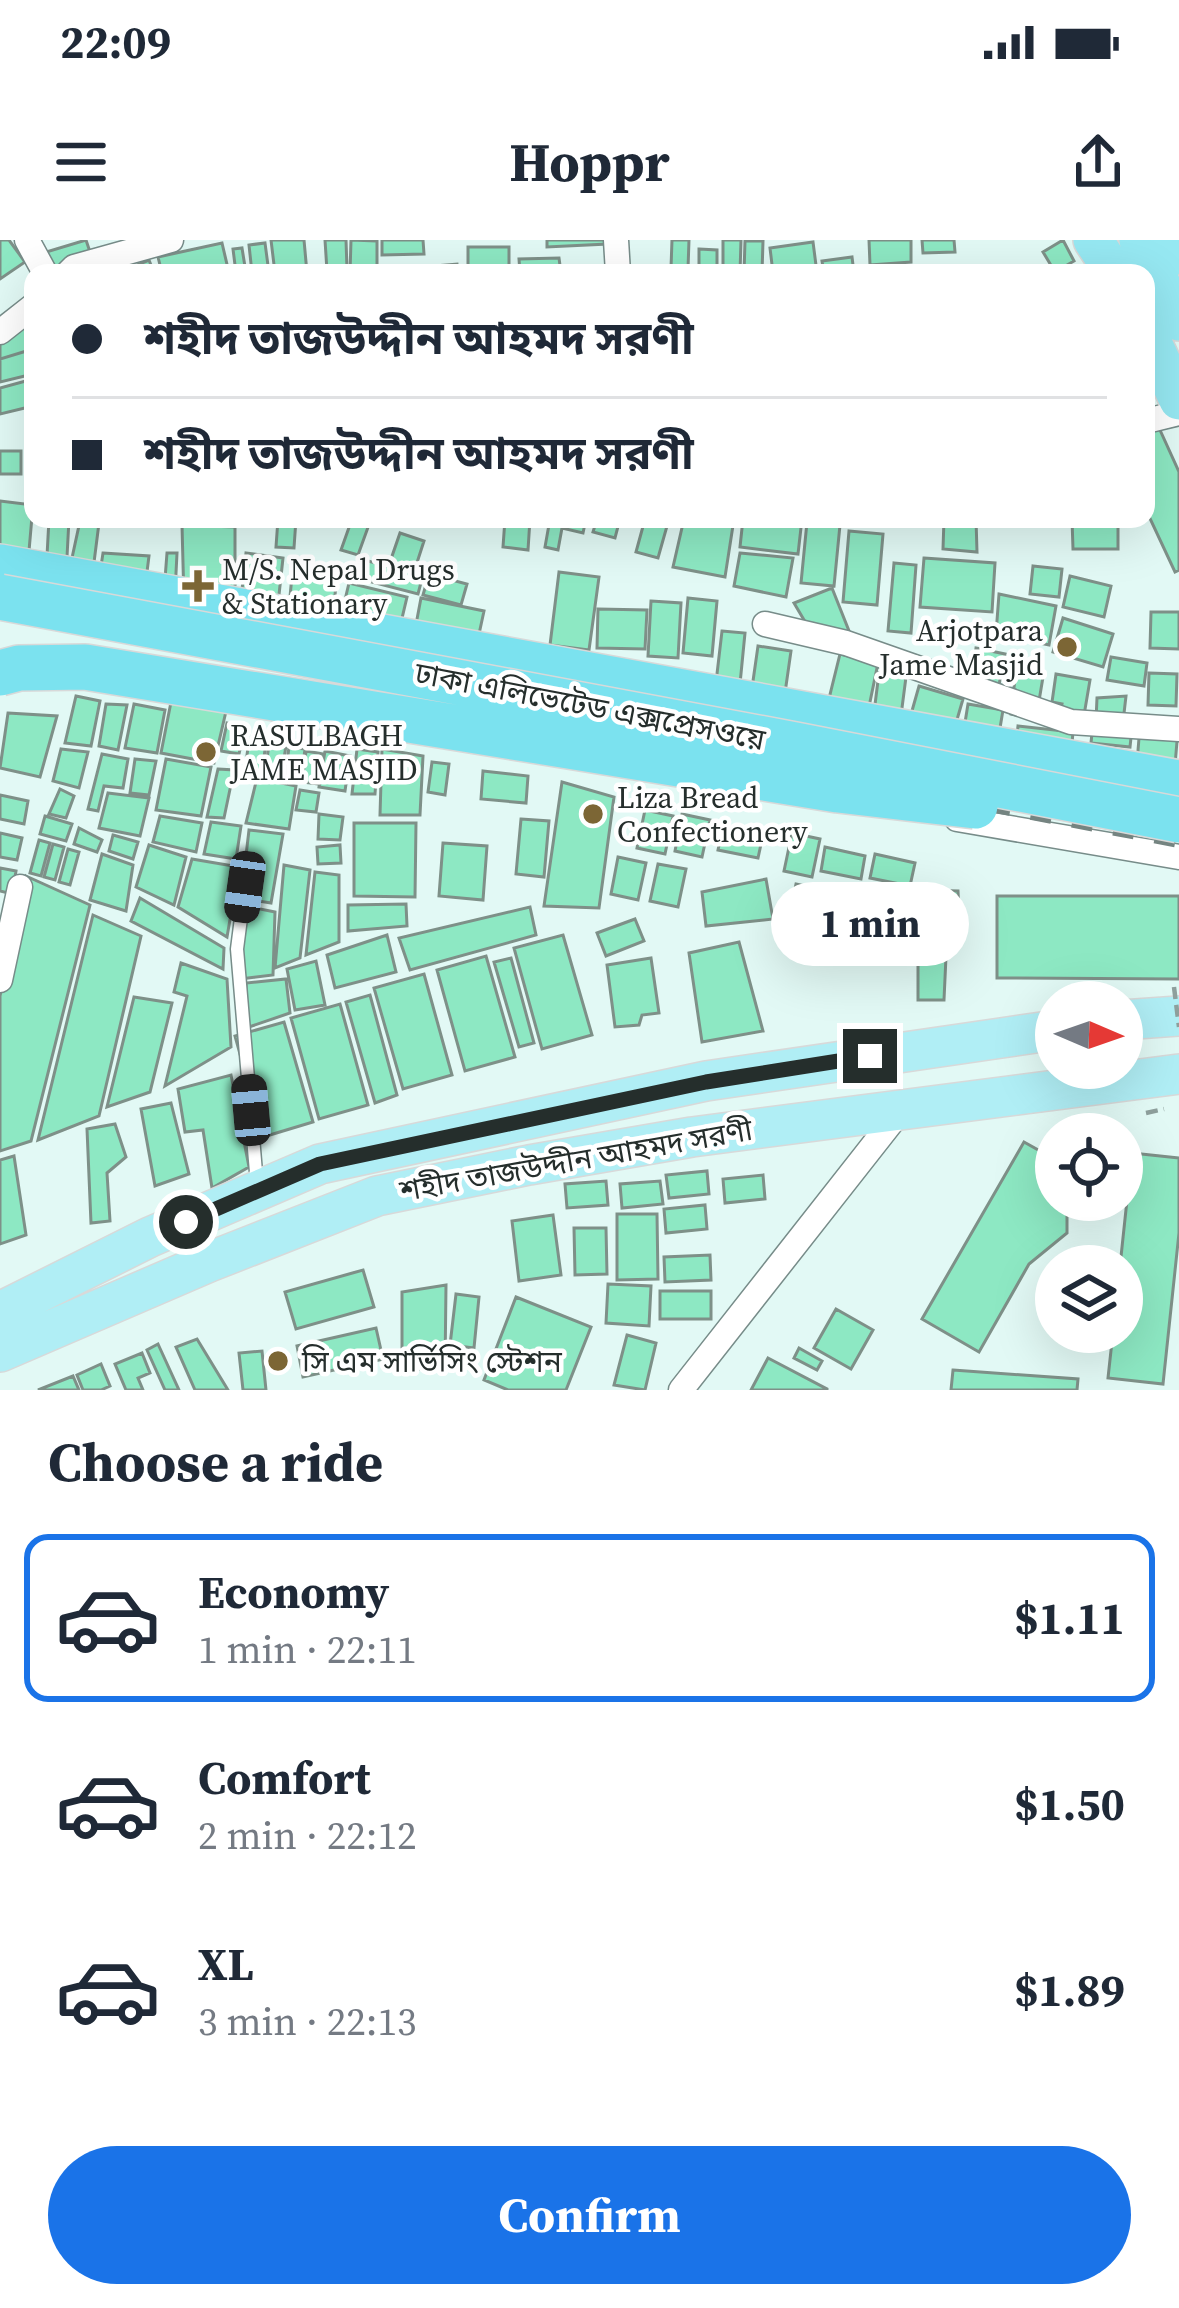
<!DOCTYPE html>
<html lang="en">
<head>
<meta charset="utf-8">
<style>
  :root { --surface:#fff; --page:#f6f6f7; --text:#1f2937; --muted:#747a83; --line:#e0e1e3; --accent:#1a73e8 }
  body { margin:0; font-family:"Source Serif 4","Noto Sans Bengali",serif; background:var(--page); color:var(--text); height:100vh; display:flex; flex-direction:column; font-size:45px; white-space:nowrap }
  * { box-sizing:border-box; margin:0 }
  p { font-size:39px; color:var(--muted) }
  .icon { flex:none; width:66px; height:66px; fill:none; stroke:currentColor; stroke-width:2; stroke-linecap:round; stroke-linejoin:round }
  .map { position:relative; height:1150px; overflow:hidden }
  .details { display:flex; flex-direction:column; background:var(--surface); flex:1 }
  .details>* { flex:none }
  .hud { position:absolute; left:24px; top:24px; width:1131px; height:264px; border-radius:24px; box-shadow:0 12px 48px #0002; display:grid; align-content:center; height:264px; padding:0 48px; background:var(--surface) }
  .needle { width:78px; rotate:92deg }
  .fabs { position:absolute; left:1035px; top:741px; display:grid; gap:24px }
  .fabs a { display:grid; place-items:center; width:108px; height:108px; border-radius:50%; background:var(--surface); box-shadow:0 12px 48px #0002; font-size:60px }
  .end { position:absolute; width:54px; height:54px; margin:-27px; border:15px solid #252e2c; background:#fff; box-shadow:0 0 0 6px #fff }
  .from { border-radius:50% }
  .bubble { position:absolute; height:84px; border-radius:42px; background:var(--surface); box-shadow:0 12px 48px #0002; font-size:39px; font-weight:700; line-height:84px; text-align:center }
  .car { position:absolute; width:36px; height:72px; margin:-36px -18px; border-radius:15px; box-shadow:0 0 9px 3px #0007; background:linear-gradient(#222 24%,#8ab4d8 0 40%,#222 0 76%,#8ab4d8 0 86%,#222 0) }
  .hud b { display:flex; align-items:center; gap:42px; height:114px; font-size:45px }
  .hud b+b { border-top:3px solid var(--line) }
  .hud i { width:30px; height:30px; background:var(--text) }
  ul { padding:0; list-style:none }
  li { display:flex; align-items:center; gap:36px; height:168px; margin:0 24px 18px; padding:0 24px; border:6px solid transparent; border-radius:24px }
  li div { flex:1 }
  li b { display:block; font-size:45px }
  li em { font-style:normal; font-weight:700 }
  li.on { border-color:var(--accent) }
  li>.icon { width:108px; height:108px; stroke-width:1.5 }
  h2 { padding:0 48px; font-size:54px; line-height:144px }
  .action { display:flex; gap:24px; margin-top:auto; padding:24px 48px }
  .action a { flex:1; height:138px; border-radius:72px; background:var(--accent); color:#fff; font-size:48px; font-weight:700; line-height:138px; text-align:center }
  .status { display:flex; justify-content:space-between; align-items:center; height:84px; padding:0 60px; background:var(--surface); direction:ltr }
  .status svg { height:33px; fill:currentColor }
  header { display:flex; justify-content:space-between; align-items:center; height:156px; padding:0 48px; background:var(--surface); font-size:54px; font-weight:700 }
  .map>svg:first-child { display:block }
</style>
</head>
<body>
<div class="status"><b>22:09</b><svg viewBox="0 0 49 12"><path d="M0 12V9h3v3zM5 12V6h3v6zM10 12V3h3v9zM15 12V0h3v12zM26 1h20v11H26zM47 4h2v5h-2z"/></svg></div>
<header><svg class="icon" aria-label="menu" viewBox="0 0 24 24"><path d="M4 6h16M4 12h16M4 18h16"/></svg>Hoppr<svg class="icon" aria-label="share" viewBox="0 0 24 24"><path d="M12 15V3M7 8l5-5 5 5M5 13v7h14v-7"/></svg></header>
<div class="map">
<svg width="1179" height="1150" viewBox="0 0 1179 1150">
  <rect width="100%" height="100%" fill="#e2f9f5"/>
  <path fill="#8de8c3" stroke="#7e9088" stroke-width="3" d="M0 0H9L25 22 0 39Z
    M86 0 95 27 38 33 33 16Z
    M271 0H304L307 33H275Z
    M325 0H346L347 29 327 31Z
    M351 0 377 1V33H350Z
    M382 0H423L424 14 382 15Z
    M547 0H606L607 4 547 7Z
    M672 0H689L688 29 671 28Z
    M723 0H741L740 33H723Z
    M869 0H911V22L870 25Z
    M922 0H954L955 12 923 13Z
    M1063 0 1074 21 1055 32 1043 12Z
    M745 1H763L762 33H744Z
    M813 2 817 33H773L770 8Z
    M222 3 229 33H162L158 17Z
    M265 3 269 33H252L249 5Z
    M468 7H509V33H468Z
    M242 8 246 33H236L233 9Z
    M699 9 717 10V33H699Z
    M852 17 854 33H824L822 21Z
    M559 18 561 33H520L519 19Z
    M149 20 154 33H118Z
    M457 24 458 33H387V30Z
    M627 26H666V33H627Z
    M31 78 33 109 0 119V88Z
    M33 109V134L0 142V119Z
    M33 139V166L0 174V148Z
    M1155 179 1179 232V330L1175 332 1146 270V183Z
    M0 211H21V234H0Z
    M0 261 33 265 29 311 0 307Z
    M49 279H69L67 317 47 316Z
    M278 279H296L294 308 276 307Z
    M352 279H371L358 315 341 310Z
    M505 279H530L528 310 503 307Z
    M550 279H586L583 293 562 288 558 310 545 307Z
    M597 279H620L615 298 593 292Z
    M645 279H669L658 318 636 312Z
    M684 279H734L725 337 673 327Z
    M743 279H802L798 314 740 307Z
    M944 279H976L977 312 943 309Z
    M1072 279H1118V309H1073Z
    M80 281 99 283 91 346 67 341Z
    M807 282 840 285 834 346 801 343Z
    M182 285 235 287V369L184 361Z
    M849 291 883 294 877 365 843 362Z
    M400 293 424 301 414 332 390 322Z
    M103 313 149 316 144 356 98 346Z
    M167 313H177L175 353 164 352Z
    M246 313 283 318 278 364 241 359Z
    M740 313 793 318 786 357 734 346Z
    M924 318 995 323 992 372 920 367Z
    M360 319 423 335 418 354 356 338Z
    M894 323 916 325 911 393 888 391Z
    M293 325 337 329 333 382 288 378Z
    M1033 326 1062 329 1059 357 1030 354Z
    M559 332 599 337 589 410 550 405Z
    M429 334 467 344 461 365 423 355Z
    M1070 336 1111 346 1104 377 1063 367Z
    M349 343 407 357 394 412 336 398Z
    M832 348 851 396 810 390 794 363Z
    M999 354 1056 366 1049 405 996 394Z
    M421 358 484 371 476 408 414 395Z
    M688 358 717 361 712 416 683 413Z
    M651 361 681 363 678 418 648 416Z
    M598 369 647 370 645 409 597 408Z
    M1151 372H1179V409L1150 408Z
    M1063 378 1113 394 1103 427 1053 412Z
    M722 391 745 393 739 454 715 451Z
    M758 406 791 411 783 467 750 462Z
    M976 408 1005 414 998 450 972 446Z
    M840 414 878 423 864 491 822 487Z
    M1111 417 1147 423 1144 446 1107 440Z
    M1016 430 1043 437 1036 479 1011 474Z
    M879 433 906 437 899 491 872 488Z
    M1149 433 1177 434 1176 466 1148 465Z
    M1056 434 1090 440 1083 481 1059 477 1062 464 1052 462Z
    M919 446 963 459 952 497 908 485Z
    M76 456 100 461 91 506 65 503Z
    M1126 456 1123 482 1096 480 1097 458Z
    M172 457 227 467 214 523 161 513Z
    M106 464 127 465 118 510 99 506Z
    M134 464 165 470 157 513 125 508Z
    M968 464 1003 470 998 500 963 495Z
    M8 473 57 476 40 537 0 528Z
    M227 483 245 487 239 514 221 511Z
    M1093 483 1132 488 1130 507 1091 503Z
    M1018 486 1073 492 1070 526 1014 520Z
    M1140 486 1178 489 1173 550 1135 547Z
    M249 500 266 502 262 533 245 530Z
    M269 504 286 506 281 537 265 534Z
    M289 507 305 509 301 540 285 538Z
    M61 509 88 512 79 548 53 541Z
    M357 509 378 512 375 554H352Z
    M382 509 423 516 420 575H380Z
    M306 511 323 514 319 544 302 542Z
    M325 511 350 516 345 551 319 547Z
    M102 514 128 519 123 548 104 546 98 571 88 569Z
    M135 519 156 521 149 555 130 553Z
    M166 519 211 527 201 576 156 570Z
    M432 522 449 524 445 555 428 552Z
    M218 529 234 530 224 578 207 577Z
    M483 531 528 536 526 563 481 559Z
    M257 538 296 546 289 589 246 583Z
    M562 542 614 557 599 668 544 666Z
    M60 549 74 556 66 578 49 574Z
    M300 550 319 553 316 572 296 570Z
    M108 553 149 558 140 596 99 588Z
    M0 555 28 561 24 584 0 579Z
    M645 570 673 576 665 614 637 608Z
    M319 574 343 577 340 600 318 599Z
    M682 574 710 580 702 617 675 611Z
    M45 576 72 584 66 601 40 594Z
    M160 576 202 583 196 612 153 602Z
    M521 579 549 581 544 637 516 634Z
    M211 582 241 586 236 619 204 614Z
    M354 583H416L415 657 354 656Z
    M723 586 763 595 758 618 718 610Z
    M79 588 102 600 97 612 74 604Z
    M249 590 283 594 271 663 241 658Z
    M0 593 22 598 17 620 0 617Z
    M792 593 820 599 812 637 784 631Z
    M113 595 138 602 133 619 109 611Z
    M39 600 50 603 41 636 30 633Z
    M443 603 487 606 483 660 439 656Z
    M53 604 64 607 55 640 44 637Z
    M149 605 186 617 174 665 136 647Z
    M340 605 341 623 318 624 317 607Z
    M825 607 865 616 861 639 821 631Z
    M68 609 79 612 70 645 59 642Z
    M102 614 133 625 126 671 90 660Z
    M875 614 915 623 910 646 870 638Z
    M618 617 646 623 638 660 611 654Z
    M192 619 239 627 227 697 178 667Z
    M658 624 686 629 678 667 650 661Z
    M284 625 310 630 300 718 275 728Z
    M0 628 16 631 12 654 0 651Z
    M315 632 339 635V702L306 715Z
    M26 636 90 665 31 901 0 911V756Z
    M766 639 773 679 706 686 702 652Z
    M796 644 823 650 816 687 788 681Z
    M918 650 958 651 960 695H947L944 760H918Z
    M997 656H1179V739L997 738Z
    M140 658 224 708 223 729 131 681Z
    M406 664 407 686 348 691V665Z
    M245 666 275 672 273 735 240 739Z
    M530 667 536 695 410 730 399 698Z
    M93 675 141 696 99 876 38 900Z
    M635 679 644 701 606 716 597 693Z
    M387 695 396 732 335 748 327 715Z
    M563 695 592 795 542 809 514 708Z
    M739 702 763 791 702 802 689 713Z
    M486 716 515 817 465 831 437 730Z
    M511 718 534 803 519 807 494 722Z
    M651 718 659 773 642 775 639 785 615 787 607 725Z
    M316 721 325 765 295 770 287 729Z
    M181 723 227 739 231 807 165 846 187 756 174 752Z
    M424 734 452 835 403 849 374 748Z
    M286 739 290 773 246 788V743Z
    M370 755 397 855 375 863 346 762Z
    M134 757 172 763 150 852 107 867Z
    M340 764 368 865 319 879 291 778Z
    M284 782 313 882 263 897 235 796Z
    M231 835 249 927 212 948 203 890 185 892 178 849Z
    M171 863 189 934 155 946 141 869Z
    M115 884 126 917 107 933 110 981 91 983 87 889Z
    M1024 902 1056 920V960H1067V993L1029 1024 979 1112 922 1079Z
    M1132 913 1179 918V993L1163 1144 1108 1138 1113 1092H1122L1120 1026Z
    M14 916 26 995 0 1004V920Z
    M707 931 709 954 669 958 666 935Z
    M763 935 765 959 725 963 723 939Z
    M606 941 608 965 567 968 565 944Z
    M660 941 663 964 622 968 620 944Z
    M705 965 707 989 666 993 664 969Z
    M617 974H657L658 1039 617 1040Z
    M553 975 561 1035 519 1041 512 981Z
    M574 988H606L607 1034 575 1035Z
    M710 1015 711 1040 665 1042 664 1017Z
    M363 1030 374 1067 296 1089 285 1052Z
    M608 1044 651 1046 649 1086 606 1083Z
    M446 1045 445 1129H402V1052Z
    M660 1051H711V1079H660Z
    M456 1054 479 1057 474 1108 450 1105Z
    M516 1057 591 1087 566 1150H508L484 1140Z
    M836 1069 873 1090 851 1129 814 1108Z
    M376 1088 383 1119 303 1137 297 1106Z
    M627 1095 656 1103 645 1150 614 1145Z
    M197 1099 228 1150H195L176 1107Z
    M158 1104 179 1150H165L147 1110Z
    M799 1108 822 1121 817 1130 794 1118Z
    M262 1111 266 1150H243L239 1113Z
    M142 1113 150 1133 138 1138 143 1150H126L115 1124Z
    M768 1118 827 1149V1150H751Z
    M101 1124 110 1146 101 1150H83L77 1135Z
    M953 1130 1078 1139 1077 1150H951Z
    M73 1136 79 1150H38Z"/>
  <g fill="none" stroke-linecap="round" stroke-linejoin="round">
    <g stroke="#778c89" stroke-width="15">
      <path id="service" d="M245 647 237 709 257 944"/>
    </g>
    <g stroke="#778c89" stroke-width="27">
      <path id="minor" d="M27 0 45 33
        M616 0 618 33
        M68 33 74 27 171 0
        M0 92 33 66
        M1146 181 1179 173
        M765 384 846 403 1071 482 1179 489
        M957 579 1179 617
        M0 740 20 647
        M681 1150 901 870"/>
    </g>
    <g stroke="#d8d9d9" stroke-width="42">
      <path id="primary" d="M1122 780 1179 776
        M0 1072 150 997 320 924 706 841 1056 790
        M0 1112 209 1022 377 956 529 925 692 897 1179 834"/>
    </g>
    <g stroke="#d8d9d9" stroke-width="42">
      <path id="trunk" d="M1093 0 1115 33
        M1139 0 1179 81
        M1170 0 1179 15
        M1146 90 1179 160"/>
    </g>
    <g stroke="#d8d9d9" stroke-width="48">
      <path id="motorway" d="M0 327 1179 543"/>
    </g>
    <path stroke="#8e9f9c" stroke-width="4.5" stroke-dasharray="12 6" stroke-linecap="butt" d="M1146 873 1164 869"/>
    <use href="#service" stroke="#fff" stroke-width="12"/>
    <use href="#minor" stroke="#fff" stroke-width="24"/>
    <use href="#primary" stroke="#b0eef5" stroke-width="39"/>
    <use href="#trunk" stroke="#96e8f2" stroke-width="39"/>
    <use href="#motorway" stroke="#7be2ef" stroke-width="45"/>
    <path stroke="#758481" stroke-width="3" d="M0 355 453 433 636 477 1179 582"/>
    <path stroke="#758481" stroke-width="8" stroke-dasharray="21 21" stroke-linecap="butt" d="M0 376 449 456 632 500 1179 604"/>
    <g stroke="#d8d9d9" stroke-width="48" stroke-linecap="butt">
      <path id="motorway-bridge" d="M0 357 796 505 1179 580
        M0 433 19 428 85 427 838 550 975 566"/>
    </g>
    <path stroke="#8e9f9c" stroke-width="4.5" stroke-dasharray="12 6" stroke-linecap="butt" d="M1174 747 1179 787"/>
    <use href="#motorway-bridge" stroke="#7be2ef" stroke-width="45"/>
  </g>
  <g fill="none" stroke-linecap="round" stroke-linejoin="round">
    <path stroke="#252e2c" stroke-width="15" d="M186 982 320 924 706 842 870 816"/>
  </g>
  <g fill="#7c6635" stroke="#fff" stroke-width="4.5">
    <path d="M192 328h12v12h12v12h-12v12h-12v-12h-12v-12h12z"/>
    <circle cx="1067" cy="407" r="12"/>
    <circle cx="206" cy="512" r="12"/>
    <circle cx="593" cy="574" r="12"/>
    <circle cx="278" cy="1121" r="12"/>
  </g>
  <g text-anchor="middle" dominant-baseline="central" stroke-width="9" stroke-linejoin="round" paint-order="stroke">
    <g font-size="30" fill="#252e2c" stroke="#fff" text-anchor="start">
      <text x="222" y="329">M/S. Nepal Drugs<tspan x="222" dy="34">&amp; Stationary</tspan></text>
      <text x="1043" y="390" text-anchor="end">Arjotpara<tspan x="1043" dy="34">Jame Masjid</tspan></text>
      <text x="230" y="495">RASULBAGH<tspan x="230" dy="34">JAME MASJID</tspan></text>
      <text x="617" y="557">Liza Bread<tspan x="617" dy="34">Confectionery</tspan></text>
      <text x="302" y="1121">সি এম সার্ভিসিং স্টেশন</text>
    </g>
    <g font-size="30" fill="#252e2c" stroke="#fff">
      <text transform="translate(590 466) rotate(11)">ঢাকা এলিভেটেড এক্সপ্রেসওয়ে</text>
      <text transform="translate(576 920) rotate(-10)">শহীদ তাজউদ্দীন আহমদ সরণী</text>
    </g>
  </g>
</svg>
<div class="fabs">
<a><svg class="needle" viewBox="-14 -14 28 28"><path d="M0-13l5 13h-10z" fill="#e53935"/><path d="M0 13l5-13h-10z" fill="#747a83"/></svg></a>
<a><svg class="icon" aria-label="locate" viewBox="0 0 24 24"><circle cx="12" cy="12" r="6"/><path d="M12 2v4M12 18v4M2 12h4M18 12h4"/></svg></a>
<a><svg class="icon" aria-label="layers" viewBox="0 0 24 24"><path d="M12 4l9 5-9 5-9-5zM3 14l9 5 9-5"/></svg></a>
</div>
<i class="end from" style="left:186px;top:982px"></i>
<i class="end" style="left:870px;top:816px"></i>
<div class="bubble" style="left:771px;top:642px;width:198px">1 min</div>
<i class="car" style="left:245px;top:647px;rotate:188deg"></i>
<i class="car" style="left:251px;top:870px;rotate:355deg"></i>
<div class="hud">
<b><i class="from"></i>শহীদ তাজউদ্দীন আহমদ সরণী</b>
<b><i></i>শহীদ তাজউদ্দীন আহমদ সরণী</b>
</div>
</div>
<section class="details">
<h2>Choose a ride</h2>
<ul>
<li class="on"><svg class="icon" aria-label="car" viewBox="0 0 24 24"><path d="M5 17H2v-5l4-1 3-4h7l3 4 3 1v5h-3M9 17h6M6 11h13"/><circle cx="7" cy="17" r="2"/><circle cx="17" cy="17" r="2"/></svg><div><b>Economy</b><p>1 min · 22:11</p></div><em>$1.11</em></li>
<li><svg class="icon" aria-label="car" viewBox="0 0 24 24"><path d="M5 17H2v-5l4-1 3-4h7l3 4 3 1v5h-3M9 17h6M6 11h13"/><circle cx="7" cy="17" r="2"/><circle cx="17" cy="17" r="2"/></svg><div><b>Comfort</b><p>2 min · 22:12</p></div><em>$1.50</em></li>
<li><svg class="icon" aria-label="car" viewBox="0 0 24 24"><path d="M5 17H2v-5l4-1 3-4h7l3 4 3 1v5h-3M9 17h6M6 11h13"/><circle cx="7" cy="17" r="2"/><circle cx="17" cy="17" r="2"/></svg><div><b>XL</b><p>3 min · 22:13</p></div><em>$1.89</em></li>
</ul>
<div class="action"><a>Confirm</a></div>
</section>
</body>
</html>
